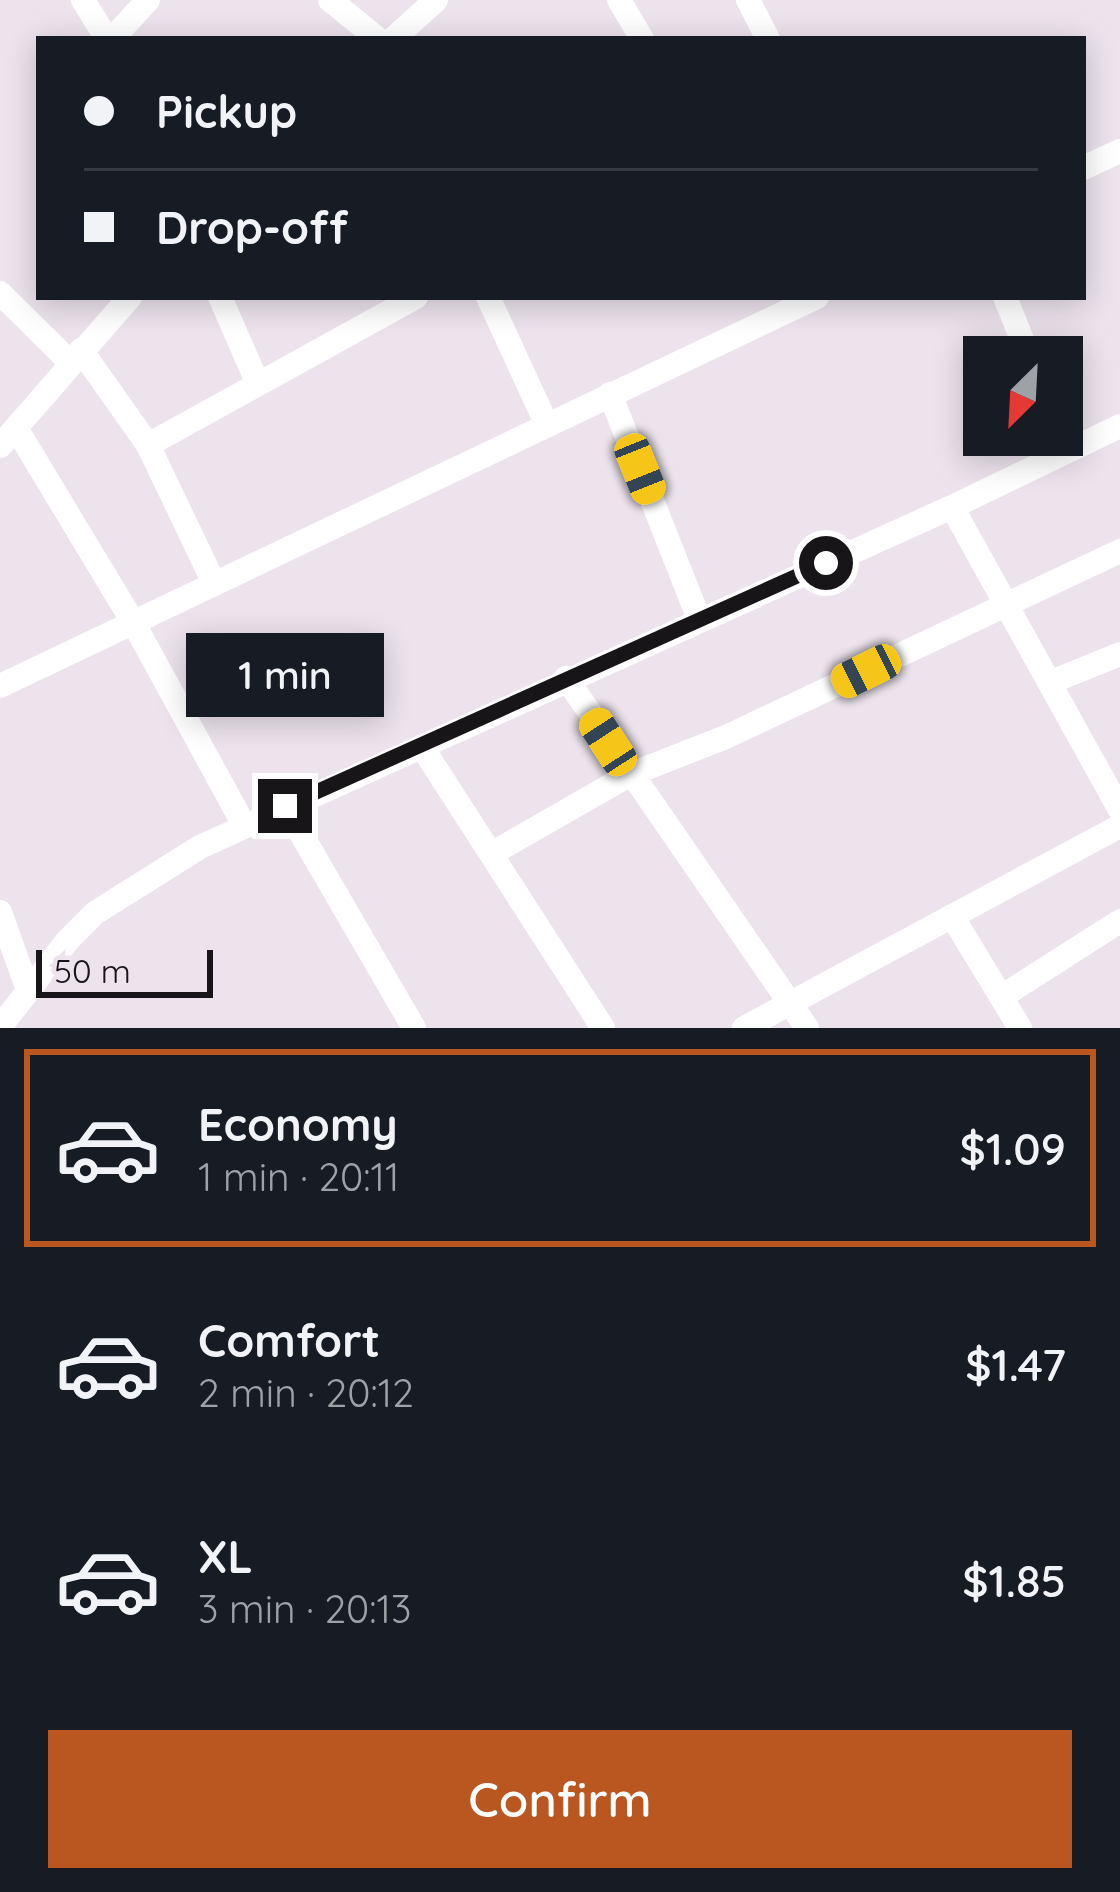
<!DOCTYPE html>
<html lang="en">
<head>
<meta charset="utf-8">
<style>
  :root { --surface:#171b24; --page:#20242c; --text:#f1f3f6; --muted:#9ea1a6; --line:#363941; --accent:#ba5620 }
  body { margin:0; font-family:Quicksand,sans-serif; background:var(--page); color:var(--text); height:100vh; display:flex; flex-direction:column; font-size:45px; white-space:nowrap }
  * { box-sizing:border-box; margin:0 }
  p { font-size:39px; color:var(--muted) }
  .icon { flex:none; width:66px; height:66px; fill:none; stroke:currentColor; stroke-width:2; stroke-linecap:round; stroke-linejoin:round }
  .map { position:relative; height:1028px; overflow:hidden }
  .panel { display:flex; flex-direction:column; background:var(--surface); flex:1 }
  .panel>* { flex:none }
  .banner { position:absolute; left:36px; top:36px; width:1050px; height:264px; border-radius:0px; box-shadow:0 6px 30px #0003; display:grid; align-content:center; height:264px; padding:0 48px; background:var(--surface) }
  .needle { width:78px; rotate:204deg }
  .fabs { position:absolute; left:963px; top:336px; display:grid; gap:24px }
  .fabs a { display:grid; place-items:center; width:120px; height:120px; border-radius:0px; background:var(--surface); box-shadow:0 6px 30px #0003; font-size:60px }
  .scale { position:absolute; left:36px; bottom:30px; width:177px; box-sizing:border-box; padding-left:12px; border:6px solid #181518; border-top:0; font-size:33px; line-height:42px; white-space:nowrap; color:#181518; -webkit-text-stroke:9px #ece3ec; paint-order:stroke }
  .end { position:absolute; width:54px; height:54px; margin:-27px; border:15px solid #181518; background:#fff; box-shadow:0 0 0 6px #fff }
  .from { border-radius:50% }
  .bubble { position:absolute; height:84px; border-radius:0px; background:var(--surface); box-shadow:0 6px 30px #0003; font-size:39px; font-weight:600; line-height:84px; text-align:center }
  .car { position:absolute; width:36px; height:72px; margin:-36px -18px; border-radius:15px; box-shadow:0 0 9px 3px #0007; background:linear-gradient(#f5c518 24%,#345 0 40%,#f5c518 0 76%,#345 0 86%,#f5c518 0) }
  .banner b { display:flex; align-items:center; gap:42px; height:114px; font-size:45px }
  .banner b+b { border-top:3px solid var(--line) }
  .banner i { width:30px; height:30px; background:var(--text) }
  ul { padding:21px 0 0; list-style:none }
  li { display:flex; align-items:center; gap:36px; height:198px; margin:0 24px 18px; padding:0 24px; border:6px solid transparent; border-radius:0px }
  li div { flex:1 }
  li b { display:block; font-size:45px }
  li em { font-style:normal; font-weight:600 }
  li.on { border-color:var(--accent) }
  li>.icon { width:108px; height:108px; stroke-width:1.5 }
  .action { display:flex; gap:24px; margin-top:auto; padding:24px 48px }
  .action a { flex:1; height:138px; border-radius:0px; background:var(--accent); color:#fff; font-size:48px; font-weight:600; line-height:138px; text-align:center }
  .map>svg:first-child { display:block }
</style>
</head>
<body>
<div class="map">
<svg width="1120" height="1028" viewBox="0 0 1120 1028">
  <rect width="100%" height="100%" fill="#ece3ec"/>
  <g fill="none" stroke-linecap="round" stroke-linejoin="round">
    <path stroke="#fff" stroke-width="24" d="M83 0 107 39
      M330 0 378 39
      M619 0 642 39
      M748 0 768 39
      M112 39 148 0
      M393 39 436 0
      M1083 168 1120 151
      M0 293 70 362
      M220 297 258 384
      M488 297 546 423
      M1005 297 1029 357
      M81 350 148 445 214 583
      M610 394 699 619
      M16 428 133 622 244 825
      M148 445 416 297
      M0 446 130 297
      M952 507 1120 810
      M566 678 807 1028
      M1051 682 1120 654
      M0 686 817 297
      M422 747 603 1028
      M285 806 414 1028
      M491 854 629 775 726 737 1120 551
      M0 912 28 990
      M952 916 1020 1028
      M1001 997 1120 921
      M0 1027 68 940 95 913 200 847 952 507 1120 426
      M744 1028 1120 826"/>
  </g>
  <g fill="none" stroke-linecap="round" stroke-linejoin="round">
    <path stroke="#181518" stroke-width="15" d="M285 806 826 563"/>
  </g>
</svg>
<div class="fabs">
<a><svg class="needle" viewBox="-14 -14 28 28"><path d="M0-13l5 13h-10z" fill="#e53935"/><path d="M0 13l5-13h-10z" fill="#9ea1a6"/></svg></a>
</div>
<div class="scale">50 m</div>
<i class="end from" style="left:826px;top:563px"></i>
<i class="end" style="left:285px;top:806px"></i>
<div class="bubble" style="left:186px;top:633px;width:198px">1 min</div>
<i class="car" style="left:640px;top:469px;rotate:158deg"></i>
<i class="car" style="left:866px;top:671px;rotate:244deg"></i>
<i class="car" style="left:608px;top:742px;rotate:327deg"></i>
<div class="banner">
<b><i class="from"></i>Pickup</b>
<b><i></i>Drop-off</b>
</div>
</div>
<section class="panel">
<ul>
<li class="on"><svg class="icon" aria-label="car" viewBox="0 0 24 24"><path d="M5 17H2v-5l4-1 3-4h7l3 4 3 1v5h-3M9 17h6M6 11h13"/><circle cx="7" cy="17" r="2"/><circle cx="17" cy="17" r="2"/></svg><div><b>Economy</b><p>1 min · 20:11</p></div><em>$1.09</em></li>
<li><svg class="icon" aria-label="car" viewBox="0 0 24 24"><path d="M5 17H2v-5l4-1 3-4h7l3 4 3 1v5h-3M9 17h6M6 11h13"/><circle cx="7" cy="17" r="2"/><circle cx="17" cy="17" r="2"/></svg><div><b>Comfort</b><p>2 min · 20:12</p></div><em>$1.47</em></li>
<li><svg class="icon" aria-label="car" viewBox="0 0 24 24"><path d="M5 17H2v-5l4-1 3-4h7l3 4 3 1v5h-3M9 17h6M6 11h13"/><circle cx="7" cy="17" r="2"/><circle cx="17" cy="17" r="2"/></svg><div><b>XL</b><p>3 min · 20:13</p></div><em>$1.85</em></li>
</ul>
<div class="action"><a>Confirm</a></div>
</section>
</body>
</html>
